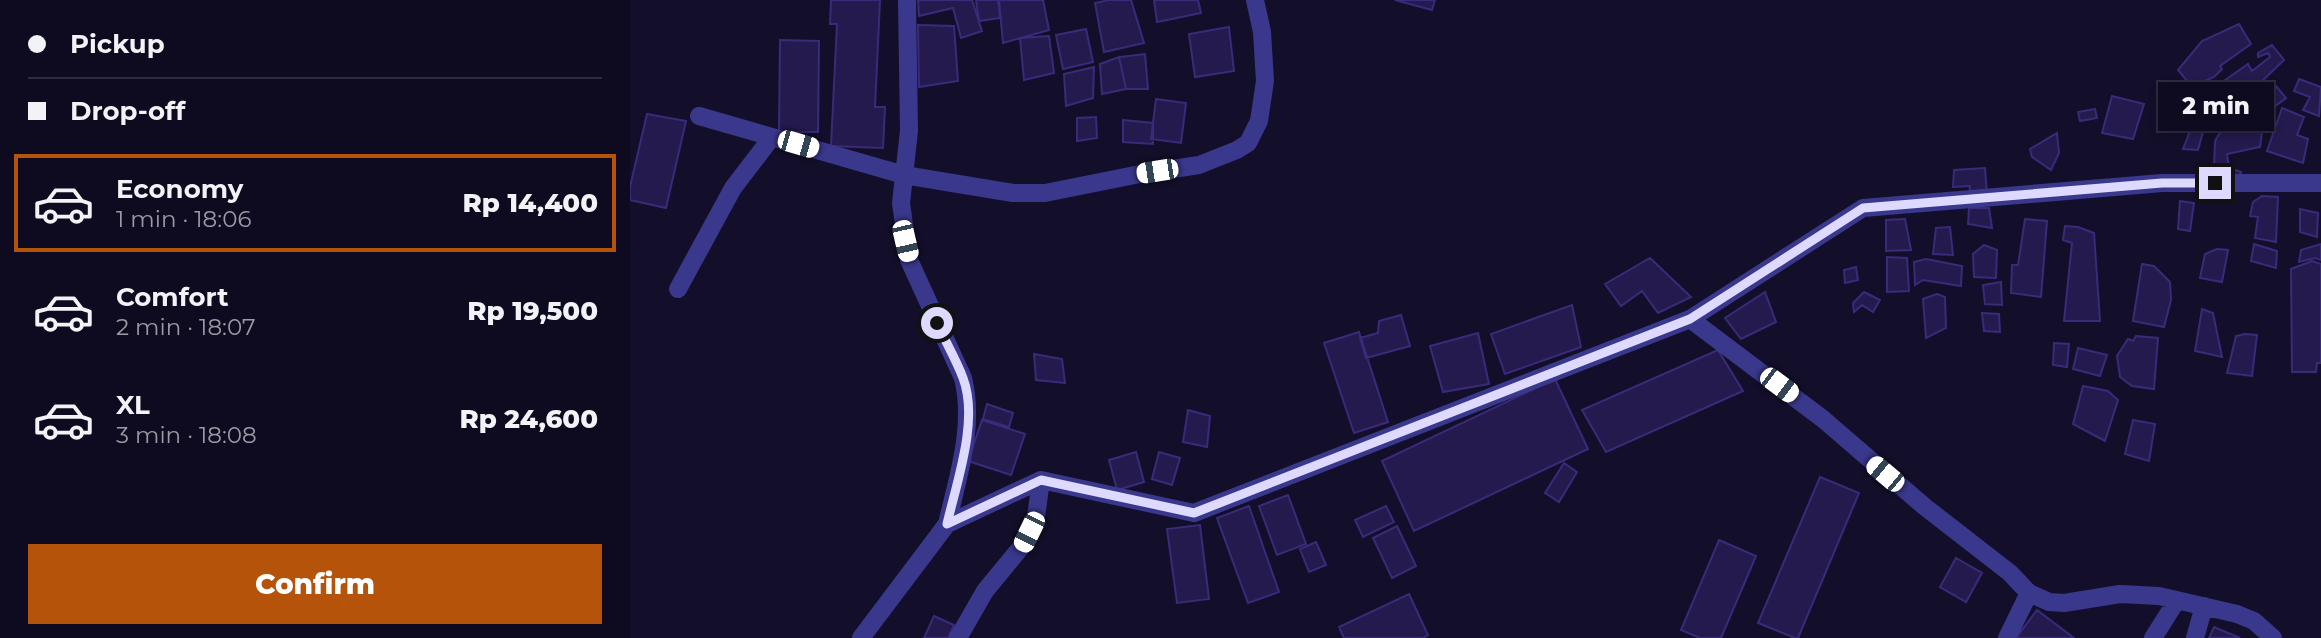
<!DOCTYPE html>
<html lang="en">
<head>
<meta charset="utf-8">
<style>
  :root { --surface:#0e0b20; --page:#171429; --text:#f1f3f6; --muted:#9b9ba5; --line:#2e2b3e; --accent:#b45309 }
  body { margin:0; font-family:Montserrat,sans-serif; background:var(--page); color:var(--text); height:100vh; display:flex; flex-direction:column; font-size:26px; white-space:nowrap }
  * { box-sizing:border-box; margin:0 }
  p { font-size:23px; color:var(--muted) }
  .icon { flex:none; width:38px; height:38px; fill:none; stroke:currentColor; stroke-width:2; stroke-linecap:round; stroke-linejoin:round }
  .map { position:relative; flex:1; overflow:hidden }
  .drawer { display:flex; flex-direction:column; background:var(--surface); width:630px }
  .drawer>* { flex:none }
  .hud { display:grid; align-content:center; height:154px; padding:0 28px; background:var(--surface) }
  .end { position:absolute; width:32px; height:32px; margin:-16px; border:9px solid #ddd9ff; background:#111; box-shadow:0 0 0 4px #111 }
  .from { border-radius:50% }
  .bubble { position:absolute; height:49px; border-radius:0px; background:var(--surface); box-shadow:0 4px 10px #0003,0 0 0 2px var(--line); font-size:23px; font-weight:800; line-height:49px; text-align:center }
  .car { position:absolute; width:21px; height:42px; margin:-21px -10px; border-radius:9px; box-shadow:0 0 5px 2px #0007; background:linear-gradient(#fff 24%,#345 0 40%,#fff 0 76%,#345 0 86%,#fff 0) }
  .hud b { display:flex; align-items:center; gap:24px; height:66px; font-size:26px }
  .hud b+b { border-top:2px solid var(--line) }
  .hud i { width:18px; height:18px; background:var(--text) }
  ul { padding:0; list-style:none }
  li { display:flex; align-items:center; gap:21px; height:98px; margin:0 14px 10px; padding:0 14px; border:4px solid transparent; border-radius:0px }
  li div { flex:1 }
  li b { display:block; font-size:26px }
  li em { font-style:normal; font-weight:800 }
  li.active { border-color:var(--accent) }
  li>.icon { width:63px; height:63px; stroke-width:1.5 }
  .cta { display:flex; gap:14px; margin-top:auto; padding:14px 28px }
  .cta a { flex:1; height:80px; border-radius:0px; background:var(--accent); color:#fff; font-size:28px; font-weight:800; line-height:80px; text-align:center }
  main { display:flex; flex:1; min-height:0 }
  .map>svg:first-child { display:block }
</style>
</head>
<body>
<main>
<section class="drawer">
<div class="hud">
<b><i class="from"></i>Pickup</b>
<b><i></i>Drop-off</b>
</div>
<ul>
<li class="active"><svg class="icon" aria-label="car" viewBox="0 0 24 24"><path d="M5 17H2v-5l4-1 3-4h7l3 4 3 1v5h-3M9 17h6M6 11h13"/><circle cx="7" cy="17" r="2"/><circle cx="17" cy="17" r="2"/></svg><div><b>Economy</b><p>1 min · 18:06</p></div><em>Rp 14,400</em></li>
<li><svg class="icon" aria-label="car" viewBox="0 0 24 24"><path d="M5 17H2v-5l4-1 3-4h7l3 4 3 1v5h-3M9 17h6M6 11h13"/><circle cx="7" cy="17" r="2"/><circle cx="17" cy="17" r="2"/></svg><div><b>Comfort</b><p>2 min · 18:07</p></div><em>Rp 19,500</em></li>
<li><svg class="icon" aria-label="car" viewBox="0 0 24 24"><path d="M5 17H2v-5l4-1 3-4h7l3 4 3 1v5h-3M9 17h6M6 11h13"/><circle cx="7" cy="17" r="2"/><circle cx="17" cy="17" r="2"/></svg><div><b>XL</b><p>3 min · 18:08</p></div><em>Rp 24,600</em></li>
</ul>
<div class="cta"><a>Confirm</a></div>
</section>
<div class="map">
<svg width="1691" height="638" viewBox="0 0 1691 638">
  <rect width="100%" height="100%" fill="#130f2b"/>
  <path fill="#241a4d" stroke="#392b7a" stroke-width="2" d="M201 0H250L245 107H255L253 148 201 146 207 24H200Z
    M288 0H342L352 31 331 38 323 8 289 16Z
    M346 0H368L370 18 349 21Z
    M369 0H413L419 30 373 43Z
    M479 0H501L514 43 474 52 465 3Z
    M524 0H568L571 13 527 22Z
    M765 0H805L802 10Z
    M1609 24 1621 44 1590 66 1592 69 1584 77 1562 87 1548 70 1572 41Z
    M288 25 324 26 328 81 289 87Z
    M599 27 604 71 565 77 559 34Z
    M456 29 463 62 433 69 426 35Z
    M419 36 424 73 394 80 390 38Z
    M150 40 189 41 188 132H149Z
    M1642 45 1654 60 1624 89H1603L1578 114 1568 150 1553 149 1569 108 1591 83 1618 64 1622 71 1640 57 1638 53 1628 57V53Z
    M515 54 518 89H496L489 57Z
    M489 57 496 89 472 94 470 64Z
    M464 67 463 98 436 106 434 74Z
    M1669 79 1691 87 1689 116 1673 110 1680 97 1664 91Z
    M1646 86 1656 98 1636 113 1626 98Z
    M1482 96 1514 104 1503 139 1472 133Z
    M526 99 556 103 551 143 521 139Z
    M1609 103 1626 104 1627 112 1605 111Z
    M1652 108 1674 117 1667 135 1678 139 1673 163 1637 151Z
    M1465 109 1467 118 1450 121 1448 112Z
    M17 114 56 121 36 208 0 200V187Z
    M1600 115 1634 117 1630 147 1597 154 1599 168 1611 172 1609 178 1584 169 1585 141Z
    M466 117 467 138 447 141V118Z
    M493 120 523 123V144L493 142Z
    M1427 133 1429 153 1421 170 1402 157 1400 149Z
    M1355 168 1357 194 1339 197 1340 186 1323 187 1324 170Z
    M1632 196 1648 197 1646 242 1625 238 1628 217 1620 216 1623 202Z
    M1550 201 1564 203 1560 231 1548 229Z
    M1339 208H1359L1362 228 1338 224Z
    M1670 209 1688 213 1687 237 1670 232Z
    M1275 219 1281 250 1256 251V220Z
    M1395 219 1417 221 1411 297 1381 293 1382 265H1388Z
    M1435 226 1448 227 1464 233 1470 321H1434L1442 243 1433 240Z
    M1320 227 1323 255 1303 254 1306 228Z
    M1624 244 1647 251 1646 268 1621 261Z
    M1691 244V260L1685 258 1669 262 1671 250Z
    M1354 245 1367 250 1366 278 1344 277 1343 254Z
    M1587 249 1598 250 1592 282 1570 278 1575 254Z
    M1257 257 1277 258 1279 291 1257 292Z
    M1020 258 1061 297 1028 313 1012 291 991 306 975 284Z
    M1296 259 1332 266 1331 286 1293 280 1285 285 1284 262Z
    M1682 261 1691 264V363H1687L1686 372H1662L1661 269Z
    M1512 264 1524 266 1540 282 1541 300 1534 327 1503 321Z
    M1226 267 1228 280 1215 283 1214 270Z
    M1371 282 1372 305 1355 304 1353 285Z
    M1135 292 1146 322 1111 339 1095 318Z
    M1234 292 1250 300 1243 312 1232 305 1224 312 1223 303Z
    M1307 294 1315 297 1316 328 1296 338 1293 299Z
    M942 305 951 347 875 374 861 334Z
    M1572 309 1583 313 1592 357 1565 351Z
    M1352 313 1369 314 1370 332 1354 331Z
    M771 315 780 346 736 358 730 338 748 333 749 321Z
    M729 332 758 422 724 433 694 343Z
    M848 333 859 384 813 392 800 346Z
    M1615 334 1627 335 1622 376 1597 373 1606 336Z
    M1506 336 1528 338 1524 389 1502 386 1490 377 1487 356 1498 339 1503 341Z
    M1424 343 1439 344 1437 367 1423 365Z
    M1448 348 1477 355 1470 376 1443 369Z
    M1088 350 1113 391 976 452 952 410Z
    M404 354 432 359 435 383 406 380Z
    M925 379 958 449 784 531 752 461Z
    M1453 386 1478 391 1488 400 1475 441 1443 424Z
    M357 404 383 413 379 427 353 419Z
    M558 410 580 416 577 447 553 442Z
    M352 420 395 434 381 475 338 461Z
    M1503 420 1525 424 1519 461 1495 454Z
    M506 452 514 482 487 490 479 460Z
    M529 452 550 458 542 485 522 479Z
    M934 463 947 472 929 502 915 493Z
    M1190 477 1229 493 1168 638H1165L1128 623Z
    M658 495 676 544 647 555 629 506Z
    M619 506 649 592 618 603 587 518Z
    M756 506 764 522 733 537 725 520Z
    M570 525 579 599 547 603 537 529Z
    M767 526 786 566 762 578 743 538Z
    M1089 540 1126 556 1091 638H1070L1051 630Z
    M686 542 696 565 679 572 670 549Z
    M1326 558 1352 573 1336 602 1310 587Z
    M779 594 798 635 793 638H714L709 627Z
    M1407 610 1444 638H1386Z
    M304 616 324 625 318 638H294Z
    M1584 627 1610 638H1579Z"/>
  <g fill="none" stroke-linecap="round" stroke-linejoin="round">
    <path stroke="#3a388c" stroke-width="18" d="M277 0 279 131 271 203 279 260 333 378C345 426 328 476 317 524
      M69 116 274 175 383 193H415L510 174 569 165 607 150 618 143 629 121 635 81 632 32 625 0
      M48 289 103 188 142 137
      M1060 319 1193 419 1295 507 1380 573 1399 593 1419 602 1434 603 1490 594 1529 596 1607 614 1624 621 1643 638
      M231 638 317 524 411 480 564 513 1060 319 1233 208 1532 183H1691
      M328 638 355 591 392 546 406 517 411 480
      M1377 638 1399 593
      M1523 638 1547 600
      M1565 638 1574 606"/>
  </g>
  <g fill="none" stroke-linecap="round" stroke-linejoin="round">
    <path stroke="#ddd9ff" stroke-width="9" d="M307 323C315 341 326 359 333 378 349 420 327 481 317 524L411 480 564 513 1060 319 1233 208 1532 183H1585"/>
  </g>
</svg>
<i class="end from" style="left:307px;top:323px"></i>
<i class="end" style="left:1585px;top:183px"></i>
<div class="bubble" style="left:1528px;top:82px;width:116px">2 min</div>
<i class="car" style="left:168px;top:144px;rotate:106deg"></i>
<i class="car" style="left:527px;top:171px;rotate:261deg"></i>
<i class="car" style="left:275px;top:241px;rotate:167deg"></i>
<i class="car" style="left:1149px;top:385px;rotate:127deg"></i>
<i class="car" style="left:1255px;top:474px;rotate:310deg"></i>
<i class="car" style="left:399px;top:532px;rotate:206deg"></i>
</div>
</main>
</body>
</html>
